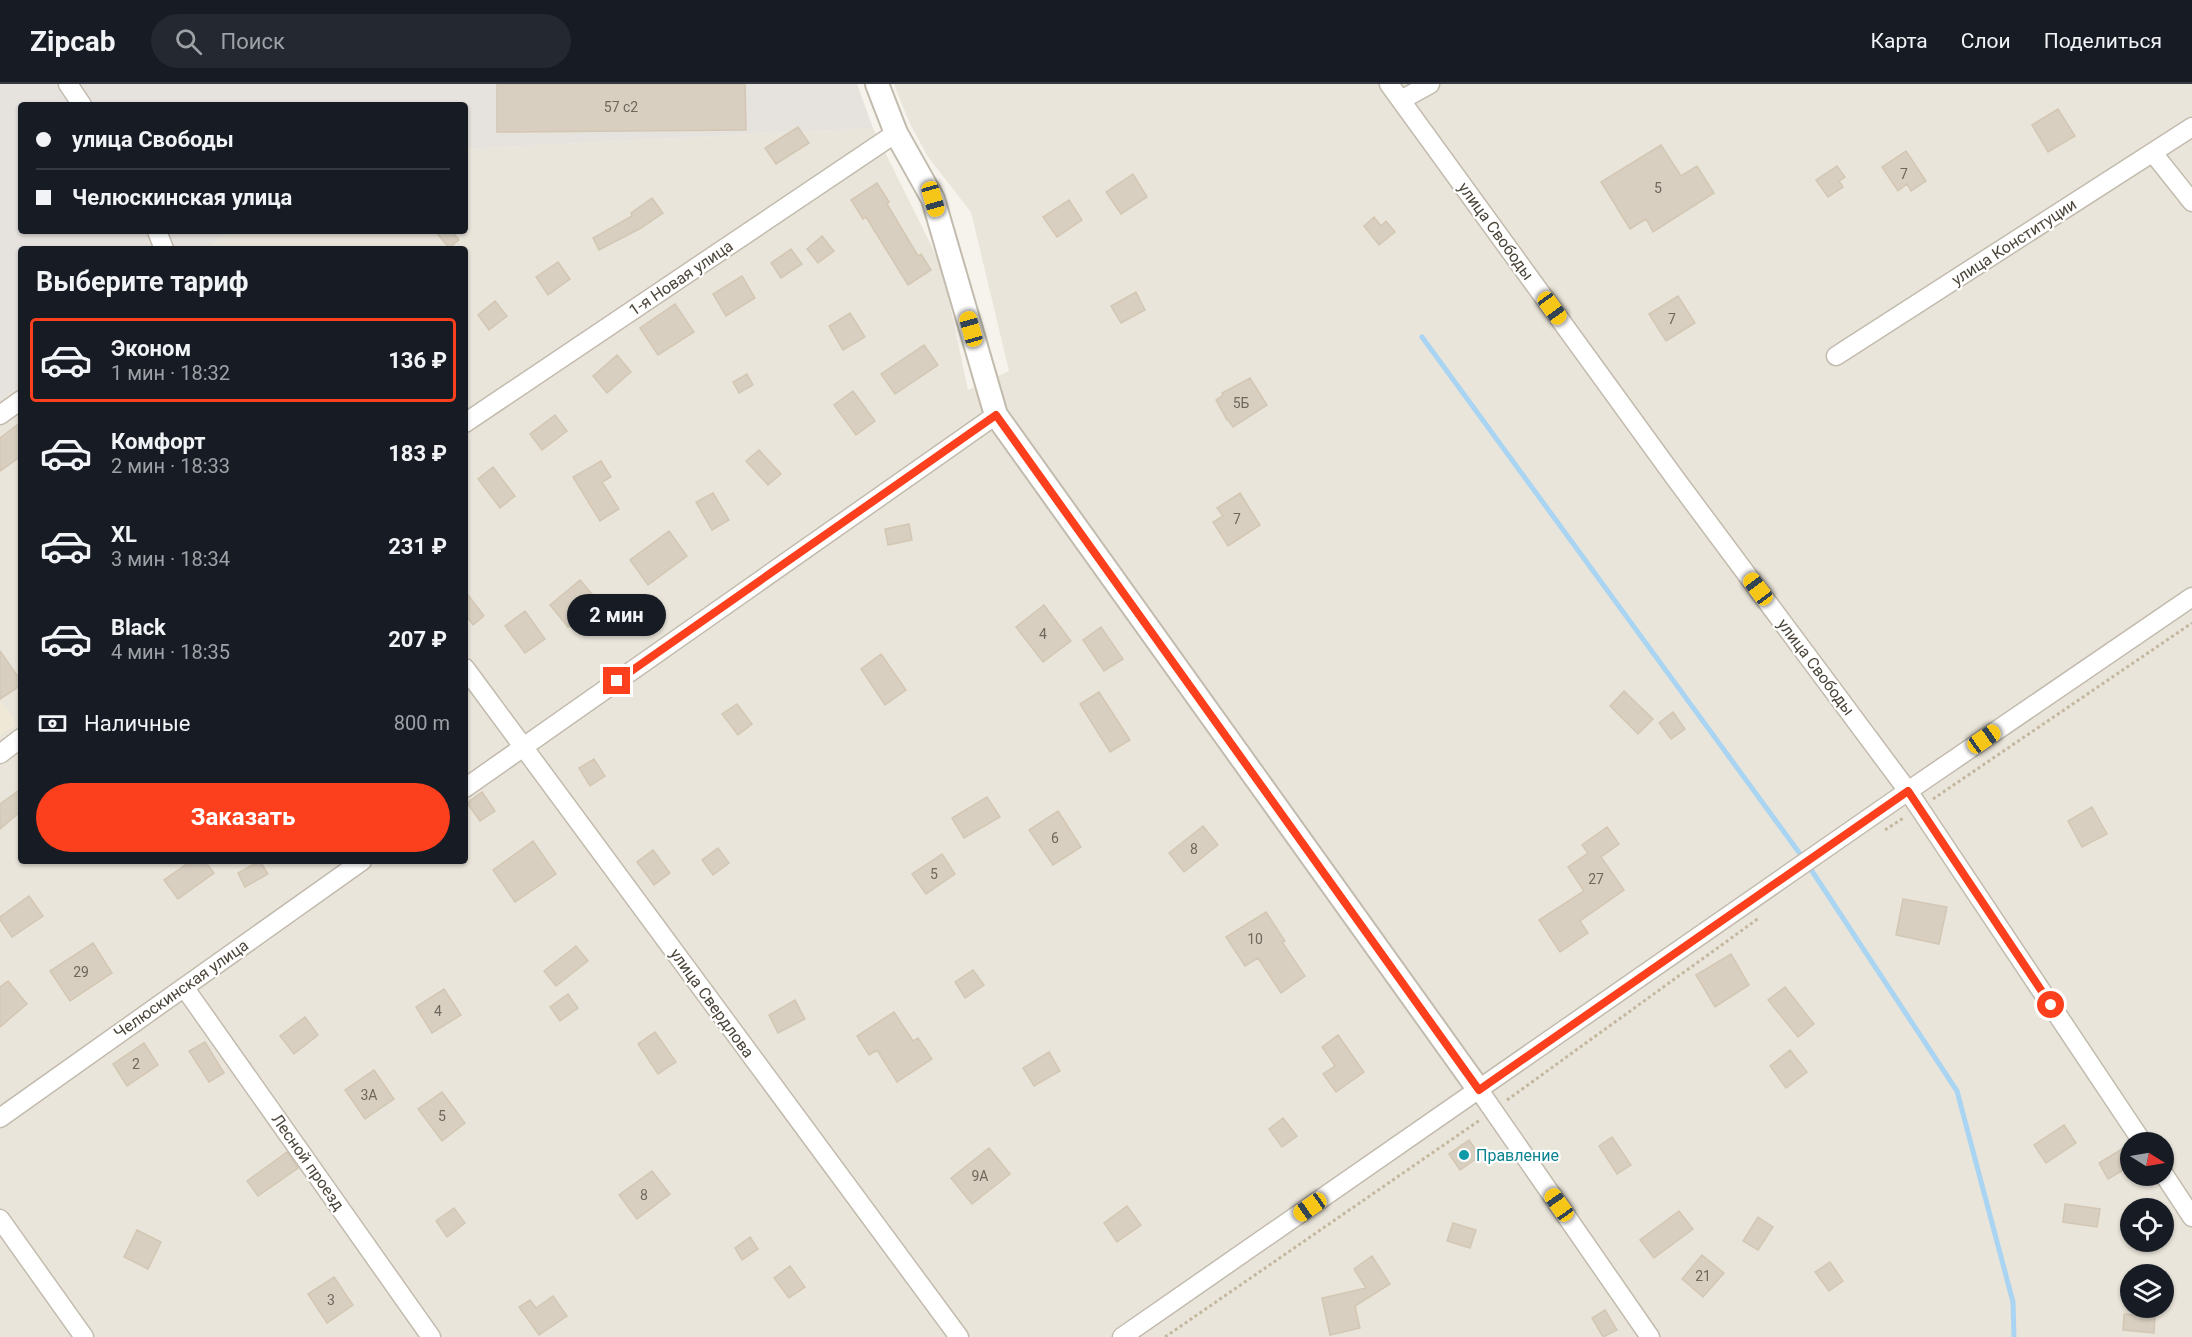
<!DOCTYPE html>
<html lang="ru">
<head>
<meta charset="utf-8">
<style>
  :root { --surface:#171b24; --page:#242831; --text:#f1f3f6; --muted:#9ea1a6; --line:#363941; --accent:#fc3f1d }
  body { margin:0; font-family:Roboto,sans-serif; background:var(--page); color:var(--text); height:100vh; display:flex; flex-direction:column; font-size:22px; white-space:nowrap }
  * { box-sizing:border-box; margin:0 }
  p { font-size:20px; color:var(--muted) }
  .icon { flex:none; width:33px; height:33px; fill:none; stroke:currentColor; stroke-width:2; stroke-linecap:round; stroke-linejoin:round }
  .map { position:relative; flex:1; overflow:hidden }
  .drawer { position:absolute; left:18px; top:162px; width:450px; height:618px; display:flex; flex-direction:column; background:var(--surface); border-radius:6px; box-shadow:0 2px 4px #0004 }
  .drawer>* { flex:none }
  .top-card { position:absolute; left:18px; top:18px; width:450px; height:132px; border-radius:6px; box-shadow:0 2px 4px #0004; display:grid; align-content:center; height:132px; padding:0 18px; background:var(--surface) }
  .needle { width:39px; rotate:101deg }
  .controls { position:absolute; left:2120px; top:1048px; display:grid; gap:12px }
  .controls a { display:grid; place-items:center; width:54px; height:54px; border-radius:50%; background:var(--surface); box-shadow:0 2px 4px #0004; font-size:30px }
  .end { position:absolute; width:27px; height:27px; margin:-14px; border:8px solid #fc3f1d; background:#fff; box-shadow:0 0 0 3px #fff }
  .from { border-radius:50% }
  .bubble { position:absolute; height:42px; border-radius:21px; background:var(--surface); box-shadow:0 2px 4px #0004; font-size:20px; font-weight:700; line-height:42px; text-align:center }
  .car { position:absolute; width:18px; height:36px; margin:-18px -9px; border-radius:8px; box-shadow:0 0 4px 2px #0007; background:linear-gradient(#f5c518 24%,#345 0 40%,#f5c518 0 76%,#345 0 86%,#f5c518 0) }
  .top-card b { display:flex; align-items:center; gap:21px; height:57px; font-size:22px }
  .top-card b+b { border-top:2px solid var(--line) }
  .top-card i { width:15px; height:15px; background:var(--text) }
  ul { padding:0; list-style:none }
  li { display:flex; align-items:center; gap:18px; height:84px; margin:0 12px 9px; padding:0 6px; border:3px solid transparent; border-radius:6px }
  li div { flex:1 }
  li b { display:block; font-size:22px }
  li em { font-style:normal; font-weight:700 }
  li.selected { border-color:var(--accent) }
  li>.icon { width:54px; height:54px; stroke-width:1.5 }
  h2 { padding:0 18px; font-size:27px; line-height:72px }
  .pay { display:flex; align-items:center; gap:15px; height:66px; padding:0 18px; font-size:22px }
  .pay p { margin-inline-start:auto }
  .primary-button { display:flex; gap:12px; margin-top:auto; padding:12px 18px }
  .primary-button a { flex:1; height:69px; border-radius:36px; background:var(--accent); color:#fff; font-size:24px; font-weight:700; line-height:69px; text-align:center }
  header { display:flex; align-items:center; gap:36px; box-sizing:border-box; height:84px; padding:0 30px; background:var(--surface); border-bottom:2px solid var(--line) }
  header strong { font-size:28px }
  nav { display:flex; gap:33px; margin-inline-start:auto; font-size:21px }
  .search { width:420px; height:54px; background:var(--page); display:flex; align-items:center; gap:15px; box-sizing:border-box; padding:0 21px; border-radius:33px; color:var(--muted); font-size:22px }
  .map>svg:first-child { display:block }
</style>
</head>
<body>
<header>
<strong>Zipcab</strong>
<div class="search"><svg class="icon" aria-label="search" viewBox="0 0 24 24"><circle cx="10" cy="10" r="6"/><path d="M15 15l6 6"/></svg>Поиск</div>
<nav><a>Карта</a><a>Слои</a><a>Поделиться</a></nav>
</header>
<div class="map">
<svg width="2192" height="1253" viewBox="0 0 2192 1253">
  <rect width="100%" height="100%" fill="#f6f3ec"/>
  <path fill="#eae5da" fill-rule="evenodd" d="M894 0H2192V1253H0V316L21 301V777H465V165H206L230 147H465V65L873 44 942 183 968 306 1009 287 971 128 928 73 910 40ZM2130 1059H2163V1092H2130ZM2130 1125H2163V1158H2130ZM2130 1191H2163V1224H2130Z"/>
  <path fill="#e6e2dd" d="M0 0H857L873 44 465 65V21H21V147H230L206 165H21V301L0 316Z"/>
  <path fill="#efe8d6" d="M0 616 17 640 0 652Z"/>
  <g fill="none" stroke-linecap="round" stroke-linejoin="round">
    <path stroke="#a9d4f2" stroke-width="5" d="M1422 253 1806 778 1957 1007 2013 1218 2014 1253"/>
  </g>
  <path fill="#d8cfc1" stroke="#d3c7b4" stroke-width="1.5" d="M497 0H745L746 46 497 48Z
    M2058 25 2075 52 2048 68 2032 41Z
    M798 43 809 59 776 80 765 64Z
    M1661 61 1681 92 1697 82 1714 109 1653 148 1646 135 1630 145 1601 98Z
    M1906 67 1926 97 1911 107 1907 100 1898 107 1882 83Z
    M1837 82 1845 93 1839 97 1843 103 1828 113 1816 96Z
    M1133 90 1147 113 1121 130 1106 108Z
    M877 99 889 118 887 120 918 172 921 170 931 186 908 201 866 133 863 135 851 116Z
    M652 114 663 129 641 144 599 166 593 154 632 132 631 129Z
    M1069 116 1082 136 1057 153 1043 133Z
    M1374 133 1381 142 1386 137 1395 148 1379 161 1364 142Z
    M435 147H452L459 156 449 164Z
    M822 152 834 167 818 179 807 165Z
    M791 165 802 180 781 194 771 179Z
    M558 178 570 195 548 211 536 193Z
    M742 192 755 214 726 232 713 210Z
    M1136 208 1145 226 1121 239 1111 222Z
    M1678 212 1695 239 1666 257 1649 230Z
    M495 217 507 232 489 246 478 231Z
    M675 220 694 248 658 271 640 244Z
    M850 229 865 253 843 266 829 242Z
    M924 261 938 281 895 310 881 290Z
    M617 271 631 288 607 309 593 292Z
    M747 290 753 301 739 309 733 298Z
    M1250 294 1267 321 1233 343 1228 336H1227L1216 316 1223 311 1222 309Z
    M853 307 875 337 856 351 834 321Z
    M555 331 567 347 542 366 530 350Z
    M21 338V372L0 387V354Z
    M759 366 781 390 768 401 746 377Z
    M601 377 611 393 602 398 619 425 600 437 573 393Z
    M493 383 515 412 500 424 478 395Z
    M713 409 729 436 712 446 696 418Z
    M1240 409 1260 441 1228 462 1213 438 1223 432 1217 424Z
    M909 440 912 456 888 461 885 445Z
    M669 447 687 472 648 501 630 476Z
    M580 496 598 517 568 543 550 521Z
    M465 507 484 532 473 541 465 530Z
    M1044 521 1071 557 1043 578 1016 543Z
    M525 527 545 555 525 569 505 542Z
    M1101 543 1123 575 1104 587 1083 556Z
    M0 567 21 597V601L0 615Z
    M881 570 906 606 885 621 861 585Z
    M1624 607 1653 635 1638 650 1610 622Z
    M1099 608 1130 656 1110 668 1080 620Z
    M737 620 752 640 738 651 722 630Z
    M1673 628 1685 645 1671 655 1659 639Z
    M594 675 605 692 590 702 579 684Z
    M21 705V727L0 745V720Z
    M482 708 495 727 480 737 467 719Z
    M987 713 1000 733 964 754 952 734Z
    M2092 723 2107 750 2082 763 2068 737Z
    M1058 727 1081 763 1053 781 1029 746Z
    M1203 742 1218 761 1184 788 1169 769Z
    M1607 743 1619 760 1601 773 1624 806 1580 837 1588 849 1560 868 1539 836 1584 807 1568 783 1588 769 1582 761Z
    M533 757 556 790 515 818 493 786Z
    M718 764 729 779 713 791 702 776Z
    M653 766 670 789 654 801 637 778Z
    M942 770 955 790 926 810 912 790Z
    M191 777H205L214 789 178 815 164 796Z
    M260 777 268 790 245 803 238 789Z
    M29 812 43 832 12 853 0 836V833Z
    M1903 815 1947 823 1939 860 1896 851Z
    M1266 828 1285 857 1282 858 1305 892 1281 909 1258 874 1245 882 1226 853Z
    M93 859 112 889 70 917 50 887Z
    M576 862 588 877 556 902 544 887Z
    M1731 870 1749 901 1715 923 1696 891Z
    M973 886 984 901 965 914 955 898Z
    M8 897 27 920 0 943V903Z
    M1785 903 1814 940 1798 953 1768 916Z
    M444 905 461 931 432 949 416 923Z
    M568 910 578 924 560 937 550 923Z
    M795 916 805 935 778 949 769 931Z
    M894 928 913 957 918 954 932 975 897 998 877 966 869 971 857 952Z
    M305 933 318 951 294 970 280 952Z
    M655 948 676 978 658 990 638 960Z
    M1338 951 1364 988 1336 1008 1323 990 1335 982 1322 963Z
    M205 958 224 989 209 998 189 967Z
    M144 959 158 981 127 1002 113 980Z
    M1790 966 1807 988 1786 1004 1770 982Z
    M1049 968 1060 987 1034 1002 1023 984Z
    M374 986 394 1015 365 1035 345 1006Z
    M442 1008 465 1039 442 1057 418 1025Z
    M1283 1034 1297 1052 1282 1063 1269 1045Z
    M2064 1041 2076 1059 2046 1079 2034 1061Z
    M1612 1053 1631 1081 1617 1090 1599 1062Z
    M1469 1056 1480 1072 1460 1086 1449 1070Z
    M2130 1060V1082L2108 1095 2099 1079Z
    M989 1064 1010 1090 972 1120 951 1094Z
    M287 1068 298 1084 258 1112 247 1097Z
    M652 1087 670 1110 637 1135 619 1111Z
    M2065 1120 2100 1125 2097 1143 2063 1138Z
    M1127 1122 1141 1141 1117 1158 1104 1139Z
    M454 1124 465 1139 447 1153 436 1137Z
    M1679 1127 1693 1145 1654 1174 1640 1156Z
    M1758 1133 1773 1143 1758 1166 1743 1157Z
    M1453 1139 1476 1146 1470 1164 1447 1157Z
    M137 1146 161 1158 148 1185 124 1173Z
    M750 1153 758 1165 742 1176 735 1164Z
    M1702 1171 1724 1189 1703 1213 1682 1195Z
    M1372 1172 1390 1200 1355 1222 1360 1244 1330 1251 1322 1214 1366 1204 1354 1185Z
    M1830 1178 1843 1197 1829 1207 1815 1188Z
    M790 1182 805 1203 789 1214 774 1194Z
    M334 1193 353 1221 327 1239 308 1210Z
    M553 1212 567 1232 539 1251 519 1223 530 1216 536 1224Z
    M1605 1226 1617 1246 1603 1253 1592 1234Z
    M2124 1230 2155 1233 2154 1249 2123 1246Z"/>
  <g fill="none" stroke-linecap="round" stroke-linejoin="round">
    <g stroke="#c2bbae" stroke-width="21">
      <path id="minor" d="M68 0 82 21
        M1389 0 1675 394 1908 707 2143 1059
        M1401 16 1430 0
        M2153 69 2192 118
        M157 147 164 165
        M1836 272 2192 43
        M0 331 21 316
        M465 339 896 49
        M465 584 959 1253
        M0 670 21 654
        M465 704 996 331
        M184 903 431 1253
        M1479 1006 1650 1253
        M0 1034 362 777
        M2163 1089 2192 1133
        M0 1135 84 1253
        M1122 1253 1908 707 2192 513"/>
    </g>
    <g stroke="#c2bbae" stroke-width="26">
      <path id="tertiary" d="M877 0 896 49 933 115 996 331 1479 1006"/>
    </g>
    <path stroke="#c4b79f" stroke-width="3" stroke-dasharray="3 3" stroke-linecap="butt" d="M1933 715 2192 539
      M1885 746 1905 733
      M1507 1016 1759 834
      M1165 1253 1480 1036"/>
    <use href="#minor" stroke="#fff" stroke-width="18"/>
    <use href="#tertiary" stroke="#fff" stroke-width="22"/>
  </g>
  <g fill="none" stroke-linecap="round" stroke-linejoin="round">
    <path stroke="#fc3f1d" stroke-width="8" d="M617 597 996 331 1479 1006 1908 707 2051 921"/>
  </g>
  <circle fill="#0f9aa8" stroke="#fff" stroke-width="2" cx="1464" cy="1071" r="6"/>
  <g text-anchor="middle" dominant-baseline="central" stroke-width="4.5" stroke-linejoin="round" paint-order="stroke">
    <g font-size="14" fill="#6e675b">
      <text x="621" y="23">57 с2</text>
      <text x="1904" y="90">7</text>
      <text x="1658" y="104">5</text>
      <text x="1672" y="235">7</text>
      <text x="1241" y="319">5Б</text>
      <text x="1237" y="435">7</text>
      <text x="1043" y="550">4</text>
      <text x="1055" y="754">6</text>
      <text x="1194" y="765">8</text>
      <text x="934" y="790">5</text>
      <text x="1596" y="795">27</text>
      <text x="1255" y="855">10</text>
      <text x="81" y="888">29</text>
      <text x="438" y="927">4</text>
      <text x="136" y="980">2</text>
      <text x="369" y="1011">3А</text>
      <text x="442" y="1032">5</text>
      <text x="980" y="1092">9А</text>
      <text x="644" y="1111">8</text>
      <text x="1703" y="1192">21</text>
      <text x="331" y="1216">3</text>
    </g>
    <g font-size="16" fill="#4b4439" stroke="#fff">
      <text transform="translate(1496 147) rotate(54)">улица Свободы</text>
      <text transform="translate(2014 158) rotate(-33)">улица Конституции</text>
      <text transform="translate(681 194) rotate(-34)">1-я Новая улица</text>
      <text transform="translate(1816 583) rotate(53)">улица Свободы</text>
      <text transform="translate(181 905) rotate(-35)">Челюскинская улица</text>
      <text transform="translate(712 919) rotate(54)">улица Свердлова</text>
      <text transform="translate(308 1078) rotate(55)">Лесной проезд</text>
    </g>
    <g font-size="16" fill="#0d838f" stroke="#fff" text-anchor="start">
      <text x="1476" y="1071">Правление</text>
    </g>
  </g>
</svg>
<div class="controls">
<a><svg class="needle" viewBox="-14 -14 28 28"><path d="M0-13l5 13h-10z" fill="#e53935"/><path d="M0 13l5-13h-10z" fill="#9ea1a6"/></svg></a>
<a><svg class="icon" aria-label="locate" viewBox="0 0 24 24"><circle cx="12" cy="12" r="6"/><path d="M12 2v4M12 18v4M2 12h4M18 12h4"/></svg></a>
<a><svg class="icon" aria-label="layers" viewBox="0 0 24 24"><path d="M12 4l9 5-9 5-9-5zM3 14l9 5 9-5"/></svg></a>
</div>
<i class="end from" style="left:2051px;top:921px"></i>
<i class="end" style="left:617px;top:597px"></i>
<div class="bubble" style="left:567px;top:510px;width:99px">2 мин</div>
<i class="car" style="left:933px;top:115px;rotate:164deg"></i>
<i class="car" style="left:1552px;top:224px;rotate:144deg"></i>
<i class="car" style="left:971px;top:245px;rotate:344deg"></i>
<i class="car" style="left:1758px;top:505px;rotate:323deg"></i>
<i class="car" style="left:1984px;top:655px;rotate:55deg"></i>
<i class="car" style="left:1559px;top:1121px;rotate:325deg"></i>
<i class="car" style="left:1310px;top:1123px;rotate:235deg"></i>
<div class="top-card">
<b><i class="from"></i>улица Свободы</b>
<b><i></i>Челюскинская улица</b>
</div>
<section class="drawer">
<h2>Выберите тариф</h2>
<ul>
<li class="selected"><svg class="icon" aria-label="car" viewBox="0 0 24 24"><path d="M5 17H2v-5l4-1 3-4h7l3 4 3 1v5h-3M9 17h6M6 11h13"/><circle cx="7" cy="17" r="2"/><circle cx="17" cy="17" r="2"/></svg><div><b>Эконом</b><p>1 мин · 18:32</p></div><em>136 ₽</em></li>
<li><svg class="icon" aria-label="car" viewBox="0 0 24 24"><path d="M5 17H2v-5l4-1 3-4h7l3 4 3 1v5h-3M9 17h6M6 11h13"/><circle cx="7" cy="17" r="2"/><circle cx="17" cy="17" r="2"/></svg><div><b>Комфорт</b><p>2 мин · 18:33</p></div><em>183 ₽</em></li>
<li><svg class="icon" aria-label="car" viewBox="0 0 24 24"><path d="M5 17H2v-5l4-1 3-4h7l3 4 3 1v5h-3M9 17h6M6 11h13"/><circle cx="7" cy="17" r="2"/><circle cx="17" cy="17" r="2"/></svg><div><b>XL</b><p>3 мин · 18:34</p></div><em>231 ₽</em></li>
<li><svg class="icon" aria-label="car" viewBox="0 0 24 24"><path d="M5 17H2v-5l4-1 3-4h7l3 4 3 1v5h-3M9 17h6M6 11h13"/><circle cx="7" cy="17" r="2"/><circle cx="17" cy="17" r="2"/></svg><div><b>Black</b><p>4 мин · 18:35</p></div><em>207 ₽</em></li>
</ul>
<div class="pay"><svg class="icon" aria-label="cash" viewBox="0 0 24 24"><path d="M3 7h18v10H3z"/><circle cx="12" cy="12" r="2"/></svg>Наличные<p>800 m</p></div>
<div class="primary-button"><a>Заказать</a></div>
</section>
</div>
</body>
</html>
